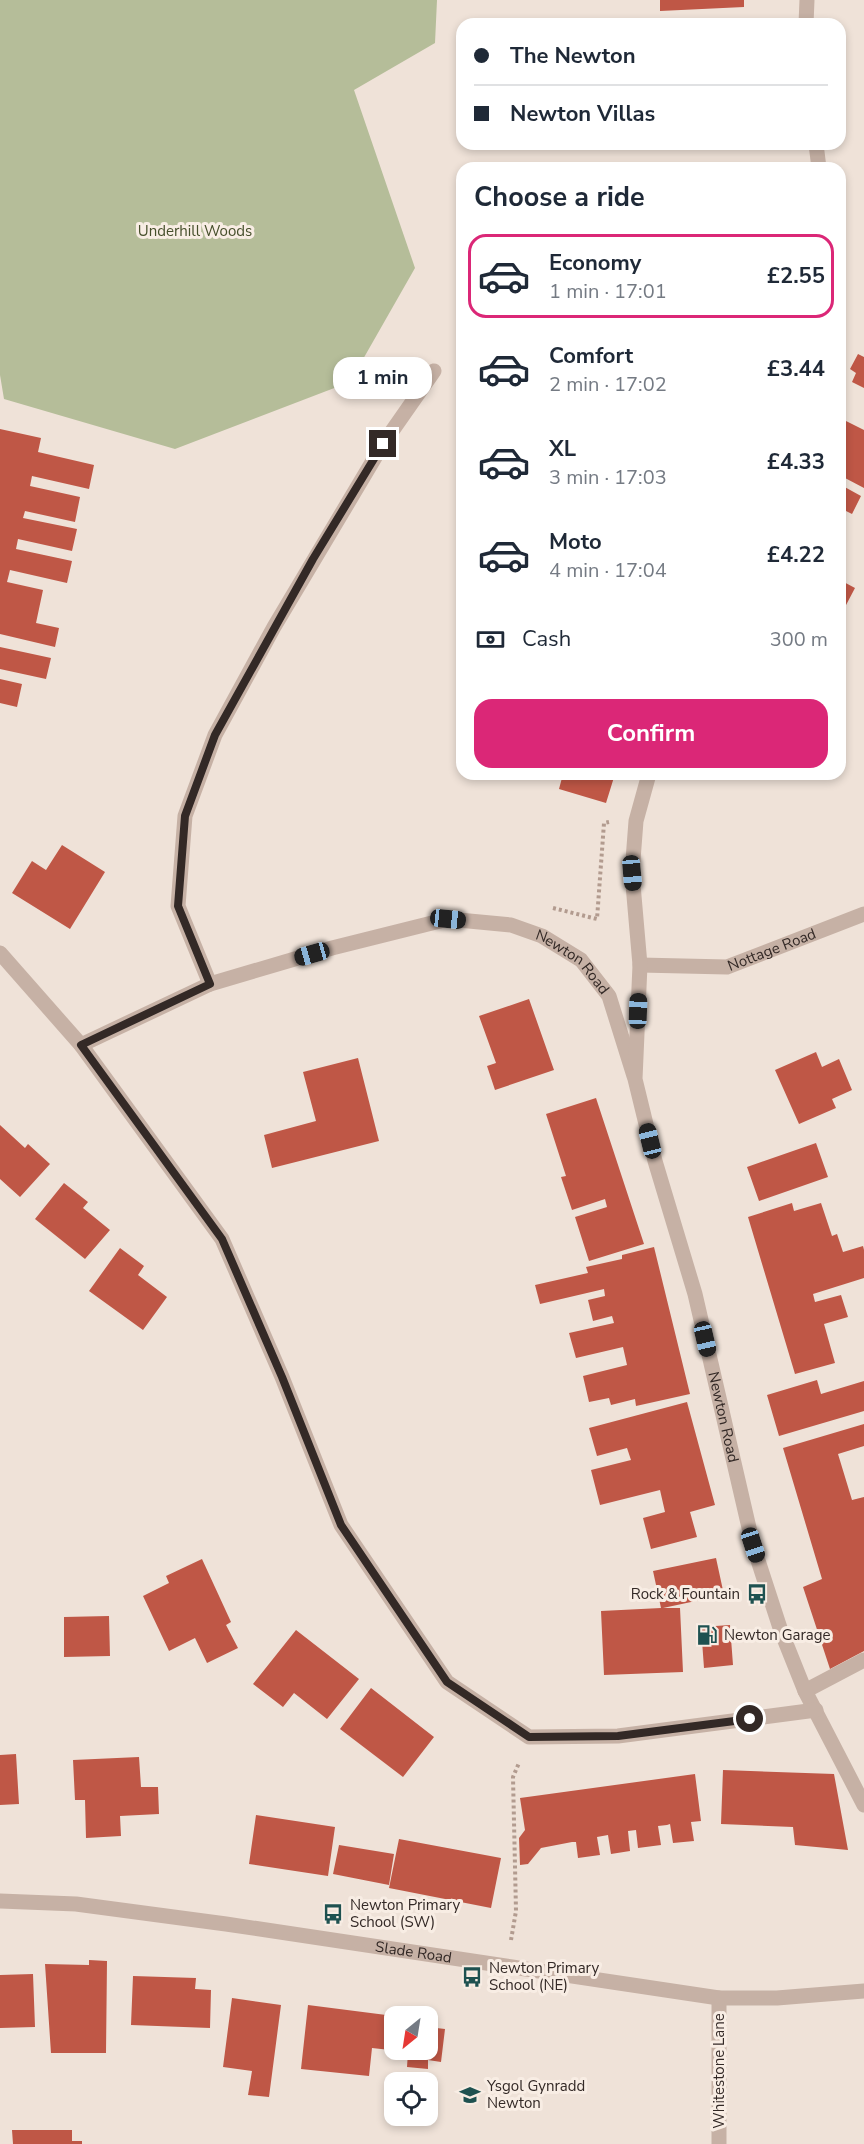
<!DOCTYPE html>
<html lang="en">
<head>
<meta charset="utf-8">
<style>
  :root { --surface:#fff; --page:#f2f2f3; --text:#1f2937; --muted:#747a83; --line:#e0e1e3; --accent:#db2777 }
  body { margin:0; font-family:"Nunito Sans",sans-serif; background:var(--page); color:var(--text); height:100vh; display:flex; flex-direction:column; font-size:22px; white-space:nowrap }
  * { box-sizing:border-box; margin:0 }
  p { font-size:20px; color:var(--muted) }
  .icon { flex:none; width:33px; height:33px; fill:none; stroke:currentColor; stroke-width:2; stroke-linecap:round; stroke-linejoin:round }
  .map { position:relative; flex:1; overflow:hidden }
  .details { position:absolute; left:456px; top:162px; width:390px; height:618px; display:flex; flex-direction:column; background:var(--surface); border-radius:18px; box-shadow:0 3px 9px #0003 }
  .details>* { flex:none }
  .top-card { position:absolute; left:456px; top:18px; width:390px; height:132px; border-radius:18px; box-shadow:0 3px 9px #0003; display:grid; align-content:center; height:132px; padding:0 18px; background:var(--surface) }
  .needle { width:39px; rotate:210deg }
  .fabs { position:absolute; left:384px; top:2006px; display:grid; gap:12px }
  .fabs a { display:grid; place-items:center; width:54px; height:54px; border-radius:12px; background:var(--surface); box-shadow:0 3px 9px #0003; font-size:30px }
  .end { position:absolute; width:27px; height:27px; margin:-14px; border:8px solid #332926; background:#fff; box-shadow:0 0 0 3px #fff }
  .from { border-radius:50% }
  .bubble { position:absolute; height:42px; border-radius:18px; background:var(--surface); box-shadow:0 3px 9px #0003; font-size:20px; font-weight:700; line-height:42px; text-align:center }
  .car { position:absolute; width:18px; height:36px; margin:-18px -9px; border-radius:8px; box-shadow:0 0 4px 2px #0007; background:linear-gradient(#222 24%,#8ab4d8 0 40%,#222 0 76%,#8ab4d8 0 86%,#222 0) }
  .top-card b { display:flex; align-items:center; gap:21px; height:57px; font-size:22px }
  .top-card b+b { border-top:2px solid var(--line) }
  .top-card i { width:15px; height:15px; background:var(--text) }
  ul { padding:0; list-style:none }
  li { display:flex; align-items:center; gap:18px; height:84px; margin:0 12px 9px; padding:0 6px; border:3px solid transparent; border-radius:18px }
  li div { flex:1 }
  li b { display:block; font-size:22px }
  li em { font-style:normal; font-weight:700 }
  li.current { border-color:var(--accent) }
  li>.icon { width:54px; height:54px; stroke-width:1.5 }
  h2 { padding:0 18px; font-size:27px; line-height:72px }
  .pay { display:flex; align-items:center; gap:15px; height:66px; padding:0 18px; font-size:22px }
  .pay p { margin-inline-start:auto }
  .primary-button { display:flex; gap:12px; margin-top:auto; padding:12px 18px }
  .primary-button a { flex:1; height:69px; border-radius:18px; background:var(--accent); color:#fff; font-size:24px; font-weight:700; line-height:69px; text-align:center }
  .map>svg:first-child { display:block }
</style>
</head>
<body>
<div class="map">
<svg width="864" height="2144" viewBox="0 0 864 2144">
  <rect width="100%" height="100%" fill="#efe2d8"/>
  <path fill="#b5bd99" d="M0 0H437L435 43 354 90 415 268 350 382 175 449 4 399 0 375Z"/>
  <path fill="#bf5746" d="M660 0H744V7L660 11Z
    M858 354 864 357V388L852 382 856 373 850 369Z
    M840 418 864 430V488L845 478 841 485 861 496 852 514 840 508Z
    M0 429 41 438 38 452 94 465 89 489 32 476 30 486 80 497 75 522 25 511 23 518 77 529 72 551 18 539 16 549 72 561 67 583 10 570 7 582 43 590 36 623 59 628 55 647 0 634Z
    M840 580 855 588 845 607 840 604Z
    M0 647 51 658 46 679 0 669Z
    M0 679 22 684 17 707 0 703Z
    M563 774H615L606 803 559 789Z
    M62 845 105 872 70 929 12 893 32 861 46 870Z
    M529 999 554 1070 495 1090 487 1066 496 1063 479 1016Z
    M816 1052 822 1067 839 1059 852 1090 832 1099 836 1108 799 1124 775 1070Z
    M358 1058 379 1141 272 1168 264 1135 316 1121 303 1072Z
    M596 1098 644 1244 589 1261 575 1217 607 1207 605 1199 572 1210 561 1177 566 1176 546 1114Z
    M0 1125 25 1148 28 1144 50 1164 20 1197 0 1179Z
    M816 1143 828 1177 759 1201 747 1167Z
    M64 1183 88 1202 83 1208 110 1230 85 1259 35 1219Z
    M792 1203 794 1211 821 1203 832 1236 837 1234 843 1252 863 1246 864 1250V1278L813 1294 815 1302 841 1295 848 1317 824 1324 835 1363 795 1374 748 1217Z
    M654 1247 690 1394 636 1406 635 1399 611 1405 609 1398 589 1402 583 1376 627 1365 623 1347 576 1358 569 1333 614 1323 612 1316 593 1321 588 1300 605 1296 604 1289 540 1304 535 1285 588 1273 586 1267 622 1259V1255Z
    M120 1248 144 1266 138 1275 167 1297 143 1330 89 1291Z
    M817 1380 821 1394 864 1381V1411L779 1436 767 1395Z
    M687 1402 715 1505 690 1512 697 1537 651 1549 643 1518 665 1512 660 1490 600 1505 591 1470 631 1460 627 1448 597 1456 589 1428Z
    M864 1424V1446L838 1454 852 1500 864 1497V1651L830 1669 803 1587 822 1579 783 1448Z
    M716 1558 724 1595 663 1608H680L683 1672 604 1675 601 1611 661 1608 653 1571Z
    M202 1559 231 1622 226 1625 238 1648 207 1663 195 1638 169 1651 143 1596 169 1583 166 1576Z
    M109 1616 110 1656 64 1657V1617Z
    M730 1625 733 1665 704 1668 701 1627Z
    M296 1630 359 1679 327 1719 294 1693 283 1707 253 1684Z
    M371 1688 434 1737 403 1777 340 1729Z
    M16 1754 19 1804 0 1805V1755Z
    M139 1757 141 1787H158L159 1814 120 1816 121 1836 86 1838 85 1800H75L73 1760Z
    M723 1770 834 1774 848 1850 795 1845 793 1827 721 1824Z
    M695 1774 701 1821 691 1822 694 1841 673 1843 670 1824 667 1825 658 1826 661 1845 638 1848 636 1830 628 1831 630 1851 611 1854 608 1835 597 1837 600 1855 578 1858 576 1842H572L541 1848 528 1864 520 1865 519 1838 525 1830 520 1798Z
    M256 1815 335 1827 328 1876 249 1864Z
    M399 1839 501 1858 491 1908 389 1888Z
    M339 1845 394 1854 389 1885 333 1874Z
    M89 1960 107 1961 106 2053H51L45 1964 89 1965Z
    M33 1974 35 2027 0 2028V1975Z
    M133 1976 196 1978 195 1989 211 1990 210 2028 131 2025Z
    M232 1998 281 2005 269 2097 248 2095 252 2071 223 2067Z
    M308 2005 394 2016V2049H428V2027L445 2029 441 2062 428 2060V2069L407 2067 408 2052 372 2048 369 2076 301 2069Z
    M12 2130H72V2141H82V2144H13Z"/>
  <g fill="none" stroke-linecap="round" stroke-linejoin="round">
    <path stroke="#b29b8f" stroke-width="4" stroke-dasharray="3 3" stroke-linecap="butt" d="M553 908 597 919 604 823 609 822
      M511 1940 516 1911 513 1777 519 1763"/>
    <path stroke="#c6b1a5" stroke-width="15" d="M805 1691 864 1660"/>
    <g stroke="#c6b1a5" stroke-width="15">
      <path id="s1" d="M640 965 727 967 864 914"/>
      <path d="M210 984 178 906 185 816 215 735 274 627 383 444 434 371"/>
      <path id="s2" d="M81 1045 210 984 332 948 448 919 511 925 542 936 581 960 609 996 634 1076"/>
      <path id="s3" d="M0 1901 76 1904 226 1924 719 1998H777L864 1991"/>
      <path d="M719 2144V1998"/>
    </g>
    <g stroke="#c6b1a5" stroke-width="15">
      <path d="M806 24 807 0"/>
      <path d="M816 144 819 168"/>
      <path id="s4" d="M649 774 636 821 632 873 640 965 635 1079 655 1161 695 1294 753 1545 781 1631 805 1691 864 1805"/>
      <path d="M0 953 81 1045 222 1239 282 1377 341 1525 447 1682 529 1737 618 1736 816 1710"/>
    </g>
  </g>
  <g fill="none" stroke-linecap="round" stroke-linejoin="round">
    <path stroke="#332926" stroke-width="8" d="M383 444 313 559 215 735 185 816 178 906 210 984 81 1045 222 1239 282 1377 341 1525 447 1682 529 1737 618 1736 750 1719"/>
  </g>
  <defs>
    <g id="bus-bare" transform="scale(1.62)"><path d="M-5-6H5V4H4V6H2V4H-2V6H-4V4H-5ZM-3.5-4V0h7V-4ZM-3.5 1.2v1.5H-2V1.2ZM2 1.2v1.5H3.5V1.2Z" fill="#1e5150" stroke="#f8ede4" stroke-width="2.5" paint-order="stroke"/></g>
    <g id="fuel-bare" transform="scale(1.62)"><path d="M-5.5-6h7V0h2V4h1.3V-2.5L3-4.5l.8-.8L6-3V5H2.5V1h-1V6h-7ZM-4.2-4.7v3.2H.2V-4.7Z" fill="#1e5150" stroke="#f8ede4" stroke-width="2.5" paint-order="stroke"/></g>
    <g id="school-bare" transform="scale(1.62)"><path d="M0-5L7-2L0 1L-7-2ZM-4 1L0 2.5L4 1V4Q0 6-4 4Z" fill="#1e5150" stroke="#f8ede4" stroke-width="2.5" paint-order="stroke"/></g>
  </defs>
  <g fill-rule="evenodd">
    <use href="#bus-bare" x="757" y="1594"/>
    <use href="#fuel-bare" x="707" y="1635"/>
    <use href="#bus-bare" x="333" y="1914"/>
    <use href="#bus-bare" x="472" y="1977"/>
    <use href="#school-bare" x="470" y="2095"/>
  </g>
  <g text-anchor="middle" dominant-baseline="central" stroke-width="6" stroke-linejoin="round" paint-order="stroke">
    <g font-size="15" fill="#464f2b" stroke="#f8ede4">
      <text x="195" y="231">Underhill Woods</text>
    </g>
    <g font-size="15" fill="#332926" stroke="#f8ede4">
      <text stroke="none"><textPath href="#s1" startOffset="135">Nottage Road</textPath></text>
      <text stroke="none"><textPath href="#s2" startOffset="526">Newton Road</textPath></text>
      <text stroke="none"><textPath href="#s4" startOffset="657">Newton Road</textPath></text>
      <text stroke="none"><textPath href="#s3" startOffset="417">Slade Road</textPath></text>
      <text transform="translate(719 2071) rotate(-90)">Whitestone Lane</text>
    </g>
    <g font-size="15" fill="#332926" stroke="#f8ede4" text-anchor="start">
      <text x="740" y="1594" text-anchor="end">Rock &amp; Fountain</text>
      <text x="724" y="1635">Newton Garage</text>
      <text x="350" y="1905">Newton Primary<tspan x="350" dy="17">School (SW)</tspan></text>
      <text x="489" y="1968">Newton Primary<tspan x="489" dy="17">School (NE)</tspan></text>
      <text x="487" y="2086">Ysgol Gynradd<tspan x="487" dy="17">Newton</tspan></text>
    </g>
  </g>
</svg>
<div class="fabs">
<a><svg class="needle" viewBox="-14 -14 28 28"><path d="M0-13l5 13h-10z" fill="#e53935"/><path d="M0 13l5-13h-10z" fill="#747a83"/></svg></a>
<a><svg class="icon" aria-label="locate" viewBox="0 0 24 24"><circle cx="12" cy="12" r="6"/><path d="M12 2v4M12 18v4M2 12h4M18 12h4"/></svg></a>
</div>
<i class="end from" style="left:750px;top:1719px"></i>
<i class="end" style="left:383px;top:444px"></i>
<div class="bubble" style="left:333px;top:357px;width:99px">1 min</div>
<i class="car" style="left:632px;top:873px;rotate:175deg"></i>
<i class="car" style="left:448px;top:919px;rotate:96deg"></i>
<i class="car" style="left:312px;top:954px;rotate:254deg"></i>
<i class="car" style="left:638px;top:1011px;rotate:2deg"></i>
<i class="car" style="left:650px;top:1141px;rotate:346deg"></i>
<i class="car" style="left:705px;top:1339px;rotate:167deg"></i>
<i class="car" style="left:753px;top:1545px;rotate:162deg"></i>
<div class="top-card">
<b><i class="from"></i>The Newton</b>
<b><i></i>Newton Villas</b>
</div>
<section class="details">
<h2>Choose a ride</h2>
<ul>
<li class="current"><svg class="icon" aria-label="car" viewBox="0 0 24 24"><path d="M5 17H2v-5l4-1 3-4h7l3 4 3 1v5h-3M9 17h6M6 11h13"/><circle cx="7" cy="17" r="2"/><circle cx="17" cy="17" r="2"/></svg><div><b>Economy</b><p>1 min · 17:01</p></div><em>£2.55</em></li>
<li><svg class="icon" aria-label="car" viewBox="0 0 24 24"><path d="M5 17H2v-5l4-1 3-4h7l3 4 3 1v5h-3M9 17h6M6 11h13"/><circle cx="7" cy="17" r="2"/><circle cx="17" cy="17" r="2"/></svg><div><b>Comfort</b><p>2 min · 17:02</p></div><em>£3.44</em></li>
<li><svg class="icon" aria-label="car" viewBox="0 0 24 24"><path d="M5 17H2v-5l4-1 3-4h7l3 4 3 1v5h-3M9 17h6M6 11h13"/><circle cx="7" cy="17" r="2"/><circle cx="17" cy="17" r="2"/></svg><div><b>XL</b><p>3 min · 17:03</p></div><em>£4.33</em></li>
<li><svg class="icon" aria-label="car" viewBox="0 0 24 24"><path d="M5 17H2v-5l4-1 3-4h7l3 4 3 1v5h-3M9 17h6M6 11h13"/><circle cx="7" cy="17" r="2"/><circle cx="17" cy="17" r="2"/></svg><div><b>Moto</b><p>4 min · 17:04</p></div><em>£4.22</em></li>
</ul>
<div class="pay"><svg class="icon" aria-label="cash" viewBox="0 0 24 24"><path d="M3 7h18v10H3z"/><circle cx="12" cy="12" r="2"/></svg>Cash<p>300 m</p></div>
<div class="primary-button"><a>Confirm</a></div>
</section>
</div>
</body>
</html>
